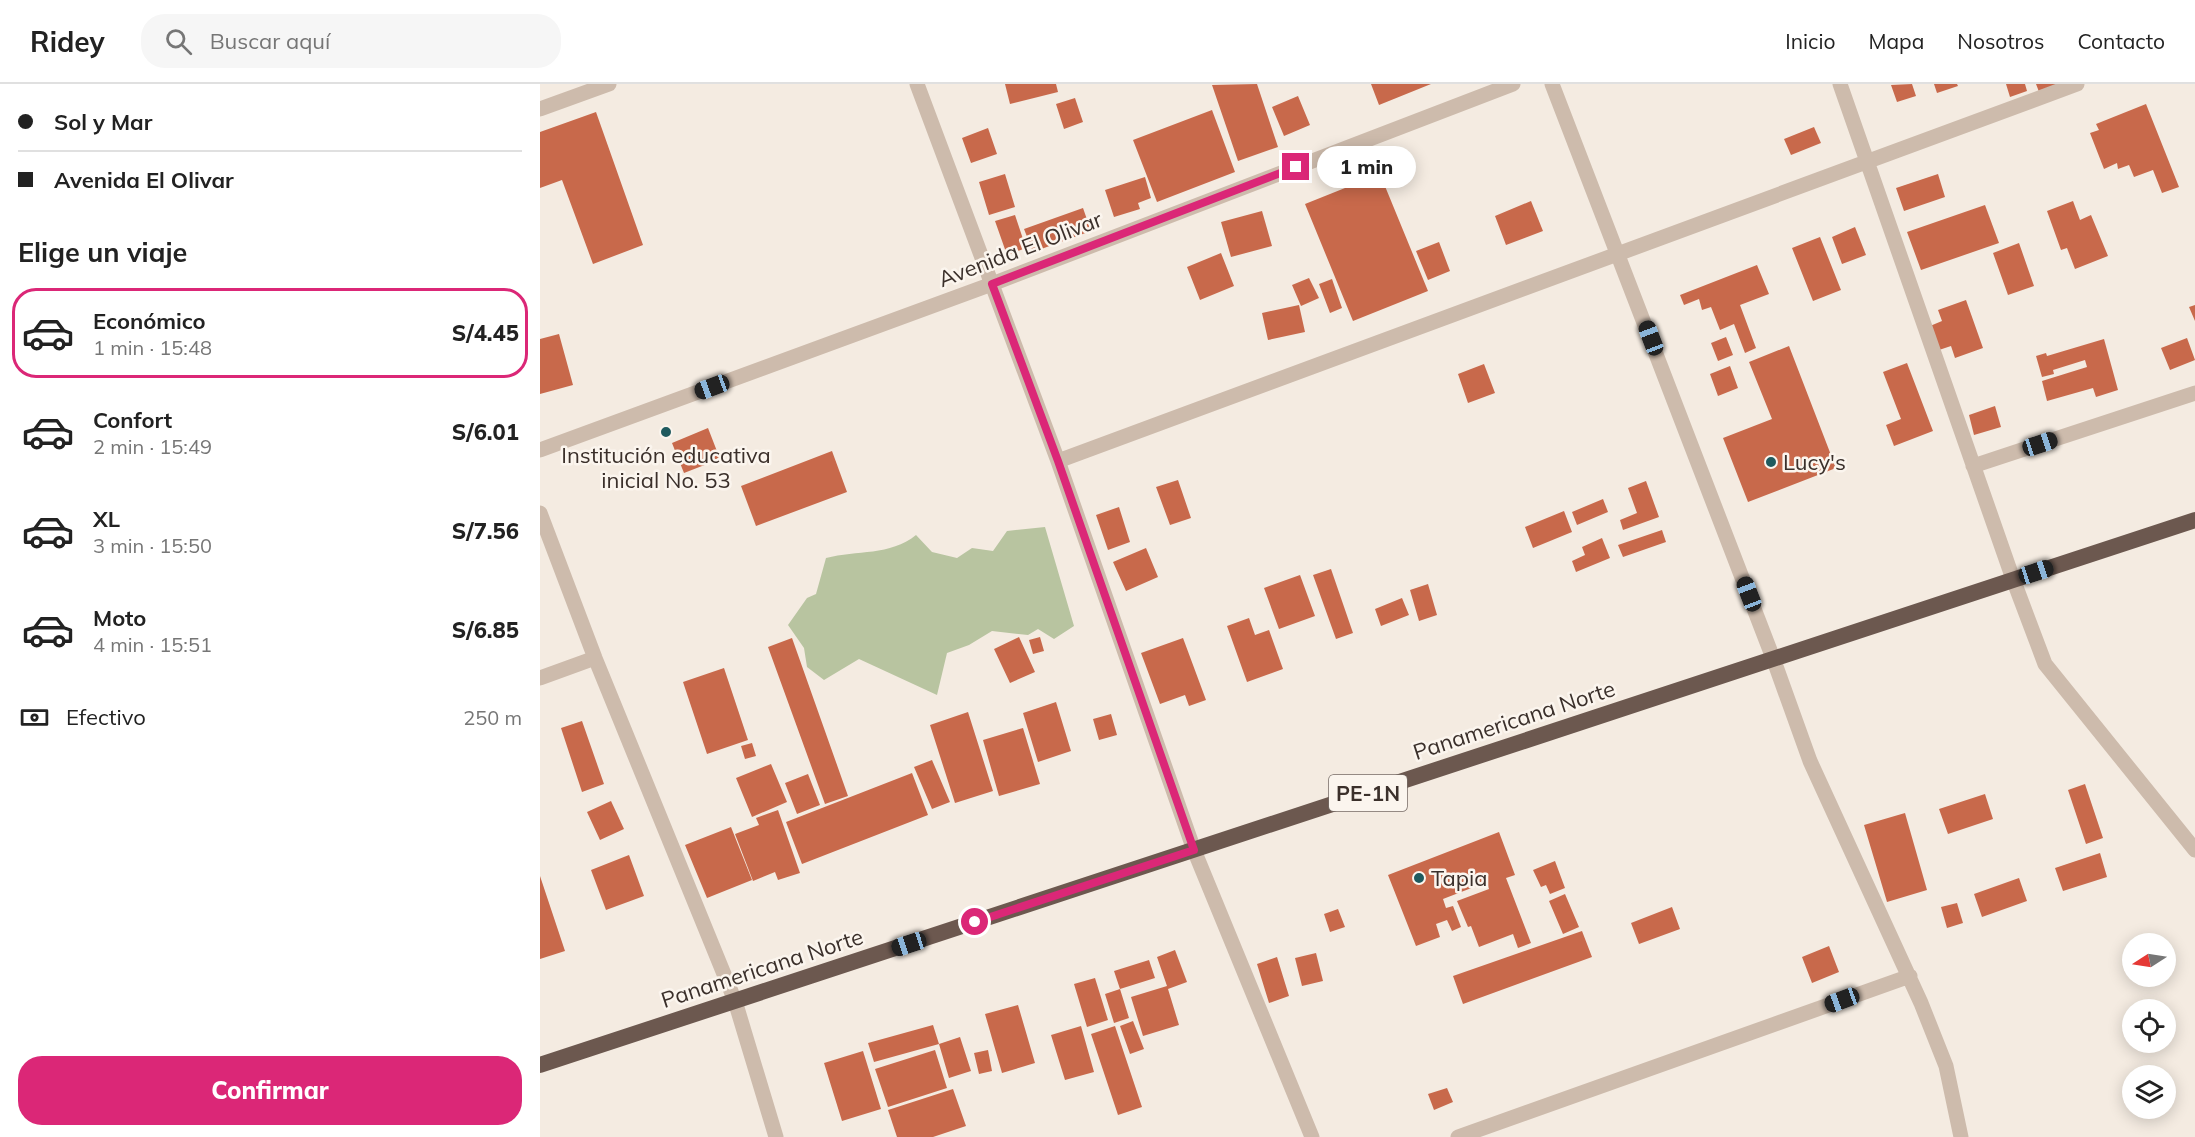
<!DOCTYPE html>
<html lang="es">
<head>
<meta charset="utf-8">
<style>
  :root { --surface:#fff; --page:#f6f6f6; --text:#222; --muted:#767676; --line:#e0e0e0; --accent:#db2777 }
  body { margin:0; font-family:Mulish,sans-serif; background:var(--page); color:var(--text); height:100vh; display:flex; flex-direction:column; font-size:22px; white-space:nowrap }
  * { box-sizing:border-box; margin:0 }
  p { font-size:20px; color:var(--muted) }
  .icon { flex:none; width:33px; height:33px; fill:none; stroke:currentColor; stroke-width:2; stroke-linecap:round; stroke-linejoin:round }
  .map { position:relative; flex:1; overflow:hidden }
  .panel { display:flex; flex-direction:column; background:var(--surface); width:540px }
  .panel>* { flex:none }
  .banner { display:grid; align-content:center; height:132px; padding:0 18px; background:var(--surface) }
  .needle { width:39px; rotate:258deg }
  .fabs { position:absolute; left:1582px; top:849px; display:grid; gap:12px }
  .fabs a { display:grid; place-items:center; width:54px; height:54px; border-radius:50%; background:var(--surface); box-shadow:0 3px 15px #0003; font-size:30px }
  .end { position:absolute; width:27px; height:27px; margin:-14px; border:8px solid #db2777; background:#fff; box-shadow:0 0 0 3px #fff }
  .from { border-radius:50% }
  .bubble { position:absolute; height:42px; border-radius:21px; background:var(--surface); box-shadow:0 3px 15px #0003; font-size:20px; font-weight:800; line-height:42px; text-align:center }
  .car { position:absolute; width:18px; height:36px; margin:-18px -9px; border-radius:8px; box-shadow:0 0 4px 2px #0007; background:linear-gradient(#222 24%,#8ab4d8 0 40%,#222 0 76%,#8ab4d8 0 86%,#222 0) }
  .banner b { display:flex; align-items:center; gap:21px; height:57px; font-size:22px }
  .banner b+b { border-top:2px solid var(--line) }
  .banner i { width:15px; height:15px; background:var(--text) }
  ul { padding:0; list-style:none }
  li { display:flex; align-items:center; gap:18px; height:90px; margin:0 12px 9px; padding:0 6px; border:3px solid transparent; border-radius:24px }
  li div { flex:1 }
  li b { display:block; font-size:22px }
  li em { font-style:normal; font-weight:800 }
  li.active { border-color:var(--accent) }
  li>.icon { width:54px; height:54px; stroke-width:1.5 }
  h2 { padding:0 18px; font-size:27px; line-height:72px }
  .pay { display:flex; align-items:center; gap:15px; height:66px; padding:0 18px; font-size:22px }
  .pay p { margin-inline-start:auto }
  .cta { display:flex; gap:12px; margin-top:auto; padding:12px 18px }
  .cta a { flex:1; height:69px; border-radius:24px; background:var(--accent); color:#fff; font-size:24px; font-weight:800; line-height:69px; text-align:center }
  header { display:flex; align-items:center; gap:36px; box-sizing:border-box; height:84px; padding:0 30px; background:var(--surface); border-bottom:2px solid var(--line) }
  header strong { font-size:28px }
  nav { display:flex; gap:33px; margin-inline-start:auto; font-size:21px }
  .search { width:420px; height:54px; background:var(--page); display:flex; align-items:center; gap:15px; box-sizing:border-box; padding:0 21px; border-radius:24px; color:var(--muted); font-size:22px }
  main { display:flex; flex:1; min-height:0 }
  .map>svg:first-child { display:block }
</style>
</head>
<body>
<header>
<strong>Ridey</strong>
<div class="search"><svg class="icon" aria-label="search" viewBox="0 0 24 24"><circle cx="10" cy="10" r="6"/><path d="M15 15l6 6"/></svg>Buscar aquí</div>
<nav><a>Inicio</a><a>Mapa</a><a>Nosotros</a><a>Contacto</a></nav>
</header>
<main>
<section class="panel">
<div class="banner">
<b><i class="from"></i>Sol y Mar</b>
<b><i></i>Avenida El Olivar</b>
</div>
<h2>Elige un viaje</h2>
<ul>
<li class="active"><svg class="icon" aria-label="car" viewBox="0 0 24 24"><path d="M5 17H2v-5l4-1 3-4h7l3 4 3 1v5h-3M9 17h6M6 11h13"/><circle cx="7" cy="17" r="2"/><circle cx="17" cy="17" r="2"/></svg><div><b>Económico</b><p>1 min · 15:48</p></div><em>S/4.45</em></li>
<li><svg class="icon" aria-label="car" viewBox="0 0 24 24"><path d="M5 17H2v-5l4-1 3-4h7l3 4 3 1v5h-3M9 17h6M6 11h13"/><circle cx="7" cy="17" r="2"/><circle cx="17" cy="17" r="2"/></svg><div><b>Confort</b><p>2 min · 15:49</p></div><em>S/6.01</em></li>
<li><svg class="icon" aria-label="car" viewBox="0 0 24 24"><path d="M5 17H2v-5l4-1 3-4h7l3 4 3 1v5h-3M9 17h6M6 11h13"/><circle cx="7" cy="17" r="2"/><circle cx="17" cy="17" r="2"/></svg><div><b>XL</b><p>3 min · 15:50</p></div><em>S/7.56</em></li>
<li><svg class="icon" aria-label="car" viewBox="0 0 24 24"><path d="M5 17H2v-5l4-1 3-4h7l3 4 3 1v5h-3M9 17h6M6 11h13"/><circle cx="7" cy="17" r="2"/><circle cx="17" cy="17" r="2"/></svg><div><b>Moto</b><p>4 min · 15:51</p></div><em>S/6.85</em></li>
</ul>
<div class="pay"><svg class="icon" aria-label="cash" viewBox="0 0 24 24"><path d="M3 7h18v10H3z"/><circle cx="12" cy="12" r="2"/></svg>Efectivo<p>250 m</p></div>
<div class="cta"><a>Confirmar</a></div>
</section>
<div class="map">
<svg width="1655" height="1053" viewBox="0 0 1655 1053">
  <rect width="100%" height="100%" fill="#f4ebe1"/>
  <path fill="#b8c4a0" d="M505 443 534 542 514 555 498 545 488 551 452 547 429 561 407 569 397 611 319 575 284 596 267 583 264 564 248 541 267 514 276 510 286 474C317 466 350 472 376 451L392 468 417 474 432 464 453 467 467 447Z"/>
  <path fill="#c8694b" d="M465 0H516L518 8 470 20Z
    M717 0 738 63 698 77 672 1Z
    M831 0H891L839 21Z
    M1372 0 1376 12 1357 18 1351 1Z
    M1394 0H1417L1418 2 1397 9Z
    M1466 0H1485L1487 7 1470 13Z
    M1496 0H1534L1501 13Z
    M758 12 770 41 744 52 732 23Z
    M535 14 543 38 524 45 516 20Z
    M1606 20 1639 103 1622 109 1613 86 1594 93 1589 81 1578 85 1577 79 1564 85 1550 49 1559 46 1556 40Z
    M672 26 695 88 617 118 593 56Z
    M56 28 103 161 53 180 22 96 0 104V48Z
    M1274 43 1281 59 1251 71 1244 55Z
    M448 44 457 70 431 79 422 54Z
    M465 90 475 123 449 131 439 98Z
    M840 90 888 207 813 237 765 120Z
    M1398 90 1405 113 1364 127 1356 104Z
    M605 93 611 114 598 119 600 125 574 133 565 106Z
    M991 117 1003 147 966 161 955 132Z
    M1533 117 1540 136 1551 131 1568 172 1535 185 1527 164 1521 166 1507 127Z
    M1445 121 1459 159 1381 186 1367 148Z
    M543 124 551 147 493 168 484 145Z
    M722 127 732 162 691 173 681 138Z
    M475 131 486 164 467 171 455 137Z
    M1315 143 1326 171 1302 180 1292 153Z
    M1280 153 1301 206 1273 217 1252 164Z
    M899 158 910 187 888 196 876 167Z
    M1479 159 1494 202 1468 211 1453 169Z
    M681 169 694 202 660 216 647 183Z
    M1217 181 1229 210 1200 221 1216 264 1205 269 1194 240 1180 246 1171 223 1162 226 1159 215 1144 221 1140 211Z
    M769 194 779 214 761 222 752 201Z
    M792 195 802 224 790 229 779 200Z
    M1426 216 1443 264 1415 274 1411 262 1399 266 1390 242 1402 237 1398 226Z
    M759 221 765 248 728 256 722 229Z
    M1655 221V237L1649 223Z
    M19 250 33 301 0 310V255Z
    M1186 253 1193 271 1178 277 1171 259Z
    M1647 254 1655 276 1630 286 1621 264Z
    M1564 255 1578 306 1556 313 1553 304 1507 317 1502 297 1547 283 1545 276 1513 286 1514 290 1502 293 1496 272 1506 269 1507 272Z
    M1249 262 1296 384 1208 418 1183 354 1232 335 1209 278Z
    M1367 279 1393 347 1354 362 1346 341 1361 335 1343 288Z
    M944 280 955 309 928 319 918 290Z
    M1190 282 1198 304 1178 312 1170 290Z
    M1455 322 1461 343 1434 351 1429 331Z
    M168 344 180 375 144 389 132 359Z
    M292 367 307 408 216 442 201 402Z
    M638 396 651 434 630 441 616 403Z
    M1106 397 1119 433 1083 446 1080 436 1097 429 1088 404Z
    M1063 415 1068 428 1037 441 1032 428Z
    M579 423 590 458 568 466 556 431Z
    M1024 427 1032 448 993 464 985 443Z
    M1122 446 1126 458 1083 473 1078 461Z
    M1062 454 1070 474 1036 488 1032 477 1045 471 1042 463Z
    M606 464 618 493 586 507 573 478Z
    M791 485 813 549 796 555 773 491Z
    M760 491 775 532 739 545 724 504Z
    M888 500 897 531 879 537 870 506Z
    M862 514 869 531 841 542 835 525Z
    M709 534 715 551 729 546 743 585 707 598 687 542Z
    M479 553 495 588 470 599 454 565Z
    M500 553 504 567 493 570 489 556Z
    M252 554 308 712 285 720 228 563Z
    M643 554 666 616 649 622 645 611 620 620 601 569Z
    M184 584 208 656 167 670 143 598Z
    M516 618 531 667 498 678 483 629Z
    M428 628 453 707 415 719 390 641Z
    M571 630 577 651 559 656 553 635Z
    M42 637 64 700 42 708 21 644Z
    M483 644 500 700 459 712 443 656Z
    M212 659 216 672 205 675 201 662Z
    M392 676 410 718 392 725 374 683Z
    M231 680 247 718 212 733 196 694Z
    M372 689 388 731 262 780 246 738Z
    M268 690 280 721 257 730 245 699Z
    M1545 700 1563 754 1546 760 1528 706Z
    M1445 710 1453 735 1408 750 1399 725Z
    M71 717 84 745 60 756 47 728Z
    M238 726 260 789 238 796 235 788 213 797 195 750 219 741 216 734Z
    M1365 729 1387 806 1347 818 1324 741Z
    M191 743 212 796 167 814 145 761Z
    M959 748 975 791 966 794 991 859 978 864 973 850 939 863 931 842 928 843 917 817 949 805 947 798 903 815 906 824 913 822 921 843 912 847 907 836 896 840 900 853 876 862 848 791Z
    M1560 769 1567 793 1523 807 1515 784Z
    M89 771 104 812 66 826 51 786Z
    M1015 777 1025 804 1010 810 1006 801 1001 803 993 786Z
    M0 792 25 867 0 875Z
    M1479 794 1487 817 1442 833 1434 810Z
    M1025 810 1039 843 1023 850 1009 817Z
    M1417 819 1423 839 1407 844 1401 823Z
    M1132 823 1140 845 1099 860 1091 839Z
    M798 825 805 843 790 848 784 830Z
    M1042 847 1052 873 923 920 913 892Z
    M1289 862 1299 888 1272 899 1262 873Z
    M635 866 647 898 628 905 639 941 603 952 591 913 627 902 617 873Z
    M776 869 783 897 762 902 755 874Z
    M737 873 749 912 729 919 717 880Z
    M609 876 615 894 580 905 574 887Z
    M555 894 568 936 547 943 534 900Z
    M580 905 589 934 574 939 565 910Z
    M478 921 495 979 462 989 445 930Z
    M593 937 604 965 590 970 580 942Z
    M393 941 399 960 420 953 431 987 409 994 399 960 334 978 328 959Z
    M541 942 554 988 525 996 511 951Z
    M575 942 602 1023 578 1031 551 950Z
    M395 966 407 1004 348 1023 335 985Z
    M448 966 452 987 439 990 434 969Z
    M323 967 341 1025 302 1037 284 979Z
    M907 1004 913 1018 894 1026 888 1010Z
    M413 1005 426 1042 393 1053H357L348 1026Z"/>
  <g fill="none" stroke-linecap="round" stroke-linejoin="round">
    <path stroke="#cdbbac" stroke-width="15" d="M377 0 518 377 654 766 772 1053
      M1012 0 1233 574 1270 677 1381 919 1406 982 1421 1053
      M1300 0 1473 495 1505 580 1655 766
      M0 25 69 0
      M0 366 452 200 973 0
      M518 377 1537 0
      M1433 382 1655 309
      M0 429 55 574 195 917 236 1053
      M0 594 55 574
      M918 1053 1370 892"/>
    <path stroke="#6c584f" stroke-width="16" d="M0 981 1655 436"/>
  </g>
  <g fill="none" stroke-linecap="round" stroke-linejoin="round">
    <path stroke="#db2777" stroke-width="8" d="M435 838 654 766 518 377 452 200 756 83"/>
  </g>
  <g fill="#1f5a5e" stroke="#fbf5ee" stroke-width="2">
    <circle cx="126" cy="348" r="6"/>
    <circle cx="1231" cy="378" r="6"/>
    <circle cx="879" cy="794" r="6"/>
  </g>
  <g text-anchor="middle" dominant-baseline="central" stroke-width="5" stroke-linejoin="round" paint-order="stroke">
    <rect fill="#fbf5ee" stroke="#756b66" stroke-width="1.5" x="789" y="691" width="78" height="36" rx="4.5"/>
    <g font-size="21" font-weight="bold" fill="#3b302b">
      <text x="828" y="709">PE-1N</text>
    </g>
    <g font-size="22" fill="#3b302b" stroke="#fbf5ee">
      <text transform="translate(480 165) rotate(-21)">Avenida El Olivar</text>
      <text transform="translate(974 636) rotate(-18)">Panamericana Norte</text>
      <text transform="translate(222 884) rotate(-18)">Panamericana Norte</text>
    </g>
    <g font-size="22" fill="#3b302b" stroke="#fbf5ee" text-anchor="start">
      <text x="126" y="371" text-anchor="middle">Institución educativa<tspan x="126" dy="25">inicial No. 53</tspan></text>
      <text x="1243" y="378">Lucy's</text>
      <text x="891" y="794">Tapia</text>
    </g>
  </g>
</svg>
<div class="fabs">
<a><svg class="needle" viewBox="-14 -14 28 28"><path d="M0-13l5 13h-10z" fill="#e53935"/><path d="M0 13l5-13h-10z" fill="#767676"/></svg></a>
<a><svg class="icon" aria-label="locate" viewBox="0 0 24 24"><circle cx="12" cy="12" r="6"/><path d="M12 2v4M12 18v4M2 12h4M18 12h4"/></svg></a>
<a><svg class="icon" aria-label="layers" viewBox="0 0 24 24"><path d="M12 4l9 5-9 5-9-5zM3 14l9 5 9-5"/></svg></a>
</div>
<i class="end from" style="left:435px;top:838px"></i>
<i class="end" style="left:756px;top:83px"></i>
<div class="bubble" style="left:777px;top:62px;width:99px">1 min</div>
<i class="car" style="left:1111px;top:254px;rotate:339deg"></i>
<i class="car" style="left:172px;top:303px;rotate:250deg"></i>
<i class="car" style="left:1500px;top:360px;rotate:72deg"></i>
<i class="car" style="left:1496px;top:488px;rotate:72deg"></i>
<i class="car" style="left:1209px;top:510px;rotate:339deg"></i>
<i class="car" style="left:369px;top:860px;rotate:252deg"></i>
<i class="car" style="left:1302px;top:916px;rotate:250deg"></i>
</div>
</main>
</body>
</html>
